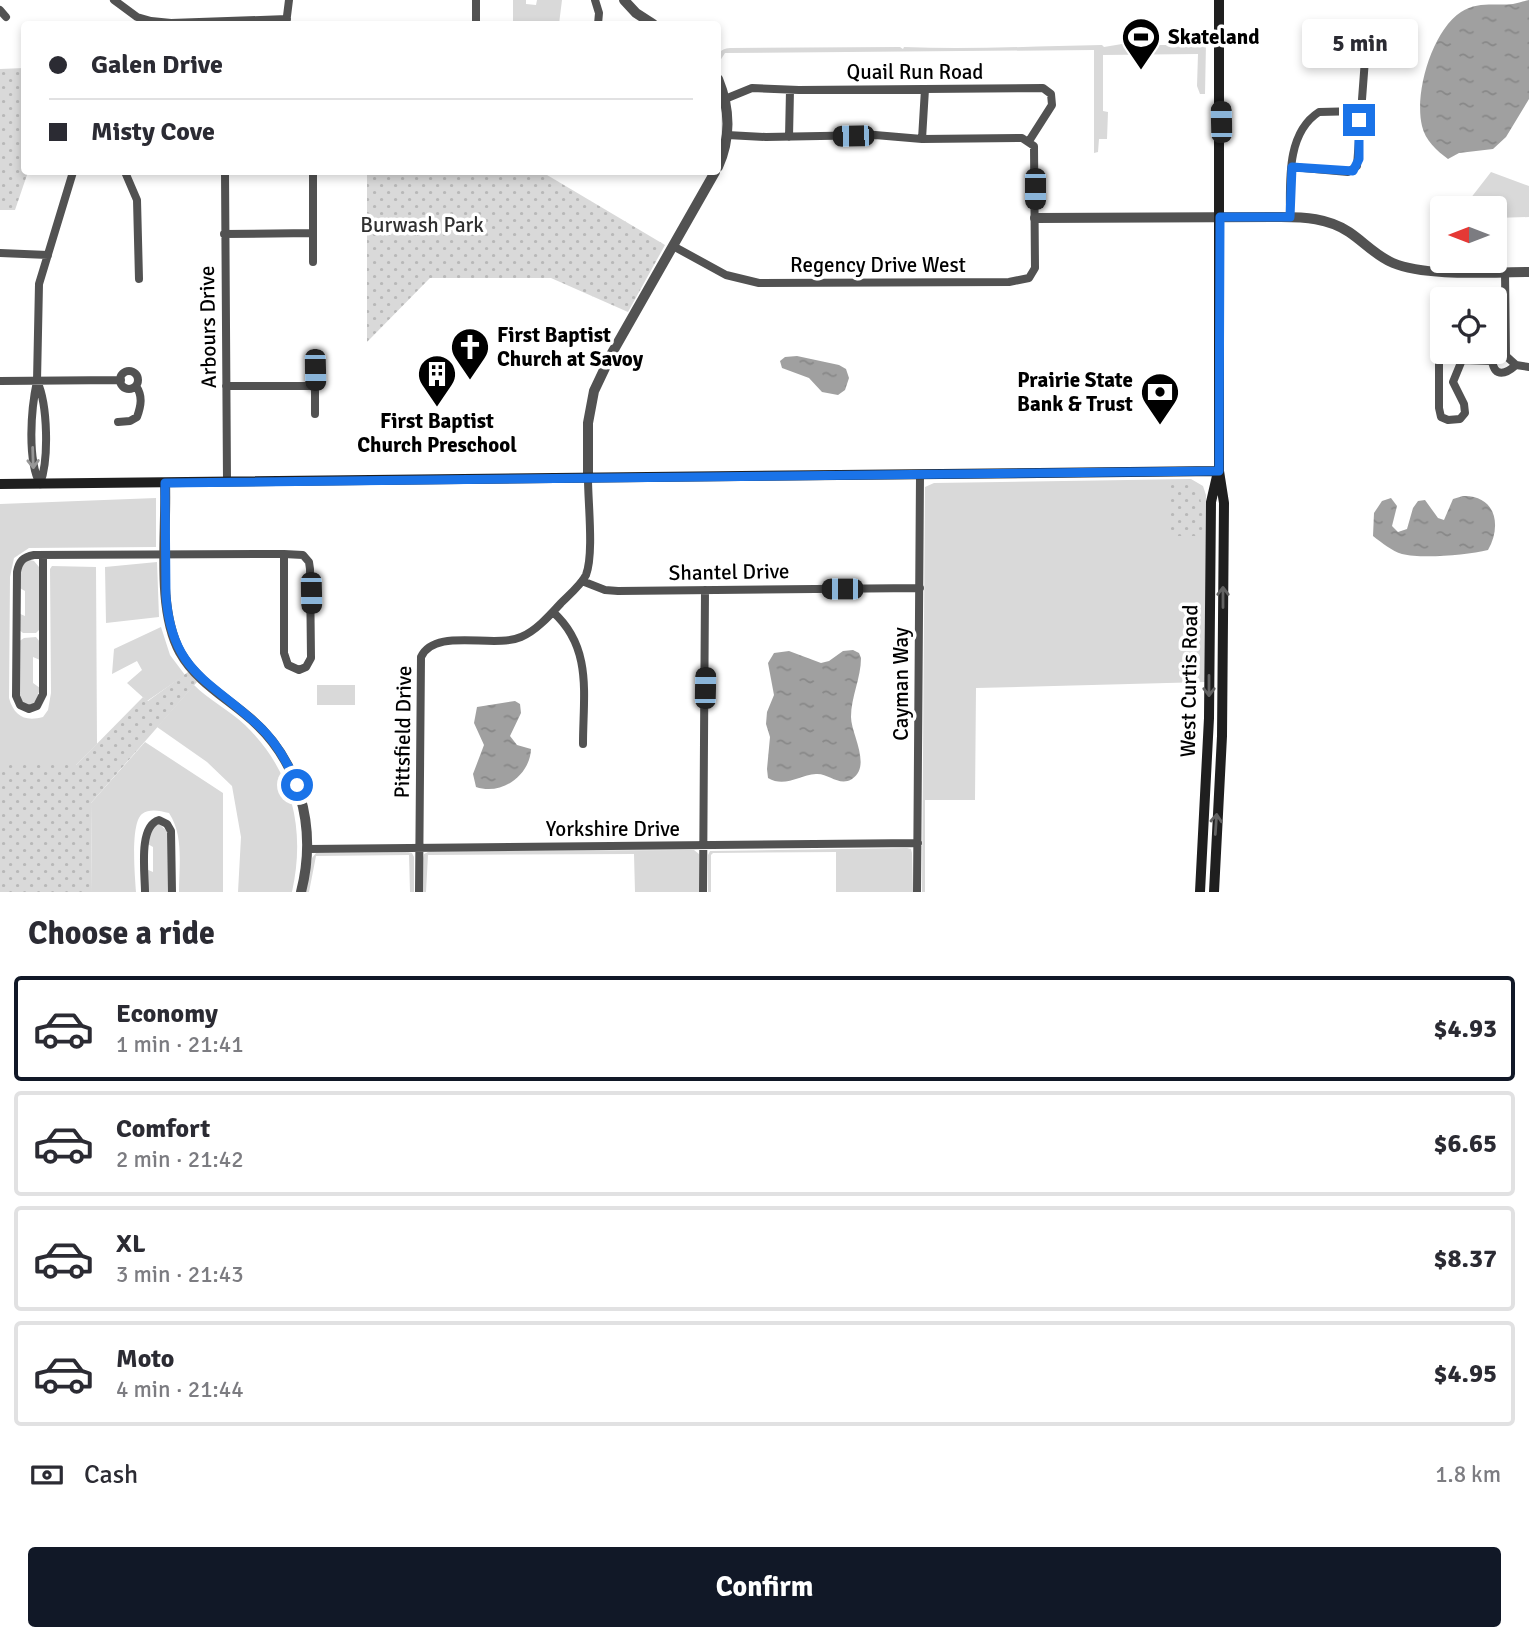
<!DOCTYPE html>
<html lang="en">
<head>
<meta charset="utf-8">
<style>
  :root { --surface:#fff; --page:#f7f7f7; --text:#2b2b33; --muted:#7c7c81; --line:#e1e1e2; --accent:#111827 }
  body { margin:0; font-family:Signika,sans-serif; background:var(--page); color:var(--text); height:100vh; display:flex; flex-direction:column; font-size:26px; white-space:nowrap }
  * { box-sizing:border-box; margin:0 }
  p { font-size:23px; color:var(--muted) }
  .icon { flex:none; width:38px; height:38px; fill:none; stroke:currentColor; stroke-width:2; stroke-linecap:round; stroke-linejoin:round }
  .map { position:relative; height:892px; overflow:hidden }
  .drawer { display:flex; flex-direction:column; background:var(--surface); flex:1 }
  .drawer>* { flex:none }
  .hud { position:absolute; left:21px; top:21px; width:700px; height:154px; border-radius:7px; box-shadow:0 4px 10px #0003; display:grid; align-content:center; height:154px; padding:0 28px; background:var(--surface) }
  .needle { width:46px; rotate:270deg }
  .fabs { position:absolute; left:1430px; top:196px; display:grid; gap:14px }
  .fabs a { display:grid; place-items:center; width:77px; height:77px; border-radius:7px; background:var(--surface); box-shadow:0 4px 10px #0003; font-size:35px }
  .end { position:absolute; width:32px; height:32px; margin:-16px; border:9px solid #1a73e8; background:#fff; box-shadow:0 0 0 4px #fff }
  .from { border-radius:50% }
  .bubble { position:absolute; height:49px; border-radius:7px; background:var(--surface); box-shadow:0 4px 10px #0003; font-size:23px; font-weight:700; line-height:49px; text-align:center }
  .car { position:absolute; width:21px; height:42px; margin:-21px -10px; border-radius:9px; box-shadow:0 0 5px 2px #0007; background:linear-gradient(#222 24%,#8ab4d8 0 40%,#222 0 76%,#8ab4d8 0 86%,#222 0) }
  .hud b { display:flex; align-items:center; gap:24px; height:66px; font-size:26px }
  .hud b+b { border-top:2px solid var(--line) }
  .hud i { width:18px; height:18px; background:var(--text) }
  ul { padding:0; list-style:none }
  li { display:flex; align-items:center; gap:21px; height:105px; margin:0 14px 10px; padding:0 14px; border:4px solid var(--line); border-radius:7px }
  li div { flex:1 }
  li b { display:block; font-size:26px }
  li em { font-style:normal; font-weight:700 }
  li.on { border-color:var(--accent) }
  li>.icon { width:63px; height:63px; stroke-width:1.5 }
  h2 { padding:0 28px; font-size:32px; line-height:84px }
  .pay { display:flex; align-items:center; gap:18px; height:77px; padding:0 28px; font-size:26px }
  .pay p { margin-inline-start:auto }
  .cta { display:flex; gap:14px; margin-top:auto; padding:14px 28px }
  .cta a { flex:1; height:80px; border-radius:7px; background:var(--accent); color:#fff; font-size:28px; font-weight:700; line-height:80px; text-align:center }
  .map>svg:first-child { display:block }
</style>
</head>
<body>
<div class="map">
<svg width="1529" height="892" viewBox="0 0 1529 892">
  <defs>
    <pattern id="park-dots" width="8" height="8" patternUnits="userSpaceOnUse" patternTransform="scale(1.75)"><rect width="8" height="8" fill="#d9d9d9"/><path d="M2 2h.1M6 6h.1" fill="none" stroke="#b8b8b8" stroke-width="1.8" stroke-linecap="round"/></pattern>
    <pattern id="water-ripples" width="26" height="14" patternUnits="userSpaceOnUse" patternTransform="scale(1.75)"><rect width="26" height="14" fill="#a0a0a0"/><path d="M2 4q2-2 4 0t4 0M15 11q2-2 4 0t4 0" fill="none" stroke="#888"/></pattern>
  </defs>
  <rect width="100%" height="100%" fill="#fff"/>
  <path fill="#d9d9d9" d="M513 0H526V4L536 5 537 0H562L559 24H513Z
    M1197 38H1200L1201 41 1206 43 1205 94H1200L1197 86 1198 54 1103 55V111L1108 112 1107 139H1099L1098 152 1094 153V50L725 53 718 64C718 54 719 49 730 48L900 47 903 49 904 47C970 50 1034 46 1102 45L1104 47 1152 39 1153 45H1196Z
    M1491 172 1529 186V217L1495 218 1494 208H1463Z
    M1191 479 1203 486 1206 495 1205 682 976 688 975 800H925V892H922L925 487 934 483Z
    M156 498V547L29 548 14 558 10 577 9 698C14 716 25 722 43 717L48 710 51 693 50 569 52 566 96 567 97 744 76 765H0V504Z
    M30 560 34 561 39 567 40 629 36 633H23L18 629V613L25 616V591L18 587 22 564Z
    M157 562 159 617 106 623 105 567Z
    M161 627 170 655 185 675 147 701 127 683 142 670 137 661 112 674 114 649Z
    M36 637 40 642V660L33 657V683L40 688 36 703 28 706 18 698V642L24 638Z
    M194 685C209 700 229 710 245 725 292 770 306 829 292 892H238L241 837 232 786 207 762 157 727Z
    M317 685H355V705H317Z
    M145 742 223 793V892H179C179 865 184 836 169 813 160 811 150 808 142 814 130 824 135 876 136 892H92L91 803Z
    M159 824 168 832 169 892H146V869L153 872V847L146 843 148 831Z
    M907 848 911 849 912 853 913 892H836V852L713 853 711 855V892H708V855L710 851Z
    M694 850 699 854V892H635L634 854 428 855 426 892H423V858L424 854 430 851Z
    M408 852 412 853 414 857V892H410L409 855 316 856 309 892H305L312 858 316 853Z"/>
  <path fill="url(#park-dots)" d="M24 68V172H28L15 210H0V69Z
    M367 172H542L665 245 628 312 551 278H430L367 342Z
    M1185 481 1192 488 1198 489 1203 511V536H1168V482Z
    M188 672 197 682 91 803 92 892H0V765H76L143 697 148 701Z"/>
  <path fill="url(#water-ripples)" d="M1529 0V99L1506 137 1493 149 1459 153 1448 159C1437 151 1425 140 1422 126 1414 93 1432 31 1461 12 1478 1 1495 6 1513 4 1518 3 1524 1 1529 0Z
    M797 356 839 365 846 369 849 378 845 390 838 395 822 392 809 378 782 368 780 361 785 357Z
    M1463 496C1496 495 1502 526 1488 550 1467 555 1422 559 1402 554 1392 551 1382 543 1373 536L1374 513 1382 501 1391 498 1397 506 1392 526 1398 532 1407 529 1413 508 1418 501 1425 500 1438 518 1444 520 1453 499Z
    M853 650 859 653 861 658C861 678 851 697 851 717 851 734 872 766 852 779 839 787 829 773 816 774 799 775 785 788 768 778L767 769 770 737 766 724 767 712 774 695 768 663 774 653 789 651 821 663 829 661 843 651Z
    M515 701 520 704 521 713 510 736 517 745 531 749C530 775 502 796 476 787L473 774 484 745 474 723 477 707Z"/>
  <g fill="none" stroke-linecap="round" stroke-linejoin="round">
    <path stroke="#525252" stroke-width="8" d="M114 0 137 17 151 21 171 23 287 19
      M595 0 599 13 598 24
      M0 10 6 17
      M286 24 289 0
      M476 24V0
      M725 99 752 88 799 90 1043 88 1051 94 1052 105 1029 141
      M789 137 790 90
      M922 139 925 89
      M1292 167 1348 172 1357 166 1366 46
      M125 172 137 200 139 279
      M225 172 227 481
      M313 172V262
      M1290 217C1290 182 1286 133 1319 112L1360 111
      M224 234 313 233
      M673 246 726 275 759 283 1009 282 1029 278 1035 268 1034 146 1022 138 922 139 875 135 766 137 727 135
      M0 253 48 255
      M1505 272 1506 356 1516 365 1529 367
      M1442 320 1436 327 1439 346V408L1441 417 1448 420 1460 419 1465 413 1464 404 1453 382 1462 360 1461 352
      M315 354V414
      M1462 360 1492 361 1506 356
      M1492 361C1495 378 1506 374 1516 365
      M120 380a9 9 0 1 1 18 0a9 9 0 1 1-18 0Z
      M0 381 121 380
      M37 381C48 405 49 460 40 484
      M226 386H315
      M118 422 130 421 137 417C141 406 143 396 136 386
      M40 484C27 459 31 409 37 381L39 284 73 172
      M284 554 303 555 309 562 310 569 311 658 306 667 299 670 288 665 284 653Z
      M43 556V694L37 706 29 709 20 705 16 696 17 572C19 561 23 557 34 555L284 554
      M582 581 605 590 618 591 920 588
      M553 612C593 648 583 695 583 744
      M308 849 918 843
      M145 892C145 873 138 826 159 820L167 824 171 831 172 892
      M419 892 421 657C435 627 493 649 521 637 536 631 550 615 561 603 569 595 581 585 586 575 594 554 588 503 588 479
      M703 892 705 590
      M917 892 920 476"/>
    <path stroke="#525252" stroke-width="10" d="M624 0 636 13 653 24
      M718 79C730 108 731 138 718 167
      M1035 218 1281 217C1304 217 1328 218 1349 232 1364 242 1376 256 1393 263 1426 277 1492 272 1529 272
      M588 479V423L594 391 612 353 715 172
      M165 483C167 533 156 608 180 652 195 679 222 695 245 714 299 757 318 826 301 892"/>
    <path stroke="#1f1f1f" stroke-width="10" d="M0 484 1219 471
      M1200 892 1209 718 1211 502 1217 476
      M1214 892 1222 736 1224 503 1219 471V0"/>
  </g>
  <defs><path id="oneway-shaft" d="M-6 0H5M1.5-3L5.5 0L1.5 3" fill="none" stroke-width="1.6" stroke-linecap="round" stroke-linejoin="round" transform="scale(1.75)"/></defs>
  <use stroke="#979797" href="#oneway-shaft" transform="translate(33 458) rotate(88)"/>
  <g stroke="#626262">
    <use href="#oneway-shaft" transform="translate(1223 597) rotate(-90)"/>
    <use href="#oneway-shaft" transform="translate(1209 686) rotate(90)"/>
    <use href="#oneway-shaft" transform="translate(1216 824) rotate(-86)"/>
  </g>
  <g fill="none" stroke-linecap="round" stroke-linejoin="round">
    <path stroke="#1a73e8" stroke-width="9" d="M297 785C288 763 277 743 259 726 210 680 172 673 166 596L165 483 1219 471 1220 217H1290L1292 167 1353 171 1359 159V120"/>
  </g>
  <defs>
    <g id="stadium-pin" transform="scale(2.0125)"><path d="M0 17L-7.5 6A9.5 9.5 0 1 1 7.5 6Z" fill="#000" stroke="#fff"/><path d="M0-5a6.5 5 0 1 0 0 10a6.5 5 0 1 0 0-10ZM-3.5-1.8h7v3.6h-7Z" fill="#fff"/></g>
    <g id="church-pin" transform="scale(2.0125)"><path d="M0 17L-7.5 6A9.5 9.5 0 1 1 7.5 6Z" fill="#000" stroke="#fff"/><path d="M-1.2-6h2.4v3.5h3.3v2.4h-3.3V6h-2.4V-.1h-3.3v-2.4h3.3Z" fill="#fff"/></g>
    <g id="building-pin" transform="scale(2.0125)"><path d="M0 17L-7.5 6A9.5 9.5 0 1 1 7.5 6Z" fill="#000" stroke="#fff"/><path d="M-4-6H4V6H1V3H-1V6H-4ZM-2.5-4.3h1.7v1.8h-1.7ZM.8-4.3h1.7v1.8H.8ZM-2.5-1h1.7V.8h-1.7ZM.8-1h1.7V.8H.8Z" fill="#fff"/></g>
    <g id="bank-pin" transform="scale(2.0125)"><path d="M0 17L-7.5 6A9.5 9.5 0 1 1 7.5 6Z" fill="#000" stroke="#fff"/><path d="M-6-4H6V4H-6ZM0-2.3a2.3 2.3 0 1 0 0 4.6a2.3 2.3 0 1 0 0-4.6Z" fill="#fff"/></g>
  </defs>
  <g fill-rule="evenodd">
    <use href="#stadium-pin" x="1141" y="37"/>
    <use href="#church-pin" x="470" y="347"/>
    <use href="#building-pin" x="437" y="374"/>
    <use href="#bank-pin" x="1160" y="392"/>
  </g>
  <g text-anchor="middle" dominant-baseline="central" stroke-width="7" stroke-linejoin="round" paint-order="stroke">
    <g font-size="21" font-weight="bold" fill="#000" stroke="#fff" text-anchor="start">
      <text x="1168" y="37">Skateland</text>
      <text x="497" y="335">First Baptist<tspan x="497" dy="24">Church at Savoy</tspan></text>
      <text x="1133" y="380" text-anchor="end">Prairie State<tspan x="1133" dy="24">Bank &amp; Trust</tspan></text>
      <text x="437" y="421" text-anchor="middle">First Baptist<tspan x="437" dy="24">Church Preschool</tspan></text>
    </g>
    <g font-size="21" fill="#000" stroke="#fff">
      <text x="915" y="72">Quail Run Road</text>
      <text x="878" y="265">Regency Drive West</text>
      <text transform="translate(208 327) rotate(-91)">Arbours Drive</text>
      <text transform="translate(729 572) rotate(-1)">Shantel Drive</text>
      <text transform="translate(1189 681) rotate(-89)">West Curtis Road</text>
      <text transform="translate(901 684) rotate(-90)">Cayman Way</text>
      <text transform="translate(403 732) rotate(-89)">Pittsfield Drive</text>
      <text x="613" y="829">Yorkshire Drive</text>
    </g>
    <g font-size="21" fill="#303030" stroke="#fff">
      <text x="422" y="225">Burwash Park</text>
    </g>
  </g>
</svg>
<div class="fabs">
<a><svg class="needle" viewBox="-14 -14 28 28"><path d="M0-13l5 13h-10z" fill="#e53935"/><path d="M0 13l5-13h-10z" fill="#7c7c81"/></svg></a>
<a><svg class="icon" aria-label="locate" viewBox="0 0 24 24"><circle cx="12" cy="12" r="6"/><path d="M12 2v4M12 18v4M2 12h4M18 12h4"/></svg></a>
</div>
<i class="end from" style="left:297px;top:785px"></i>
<i class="end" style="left:1359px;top:120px"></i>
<div class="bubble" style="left:1302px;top:19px;width:116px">5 min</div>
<i class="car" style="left:1221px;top:122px;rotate:359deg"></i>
<i class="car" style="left:853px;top:136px;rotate:269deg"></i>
<i class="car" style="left:1035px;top:189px;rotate:180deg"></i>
<i class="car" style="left:315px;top:370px;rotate:179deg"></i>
<i class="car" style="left:842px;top:589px;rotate:270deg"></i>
<i class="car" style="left:311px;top:593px;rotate:179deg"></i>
<i class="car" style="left:705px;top:688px;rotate:1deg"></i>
<div class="hud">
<b><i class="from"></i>Galen Drive</b>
<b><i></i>Misty Cove</b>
</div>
</div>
<section class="drawer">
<h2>Choose a ride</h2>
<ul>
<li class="on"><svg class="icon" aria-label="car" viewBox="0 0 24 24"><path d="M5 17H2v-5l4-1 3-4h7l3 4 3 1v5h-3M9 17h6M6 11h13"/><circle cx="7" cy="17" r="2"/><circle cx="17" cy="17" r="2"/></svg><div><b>Economy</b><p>1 min · 21:41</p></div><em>$4.93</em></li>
<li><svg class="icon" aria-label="car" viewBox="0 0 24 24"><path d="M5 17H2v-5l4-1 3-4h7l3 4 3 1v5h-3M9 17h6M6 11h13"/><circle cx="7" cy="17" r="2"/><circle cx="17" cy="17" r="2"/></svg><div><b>Comfort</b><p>2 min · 21:42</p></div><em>$6.65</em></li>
<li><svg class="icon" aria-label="car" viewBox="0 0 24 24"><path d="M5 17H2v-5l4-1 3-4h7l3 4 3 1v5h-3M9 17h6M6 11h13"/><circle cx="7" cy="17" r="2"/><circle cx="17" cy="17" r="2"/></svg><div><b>XL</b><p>3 min · 21:43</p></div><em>$8.37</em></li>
<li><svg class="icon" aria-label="car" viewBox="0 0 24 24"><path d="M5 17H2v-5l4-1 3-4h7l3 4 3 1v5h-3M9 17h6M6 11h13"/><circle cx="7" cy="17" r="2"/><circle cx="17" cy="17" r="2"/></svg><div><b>Moto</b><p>4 min · 21:44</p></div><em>$4.95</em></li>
</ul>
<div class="pay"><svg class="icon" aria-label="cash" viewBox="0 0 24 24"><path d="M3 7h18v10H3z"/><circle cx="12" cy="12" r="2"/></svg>Cash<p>1.8 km</p></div>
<div class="cta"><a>Confirm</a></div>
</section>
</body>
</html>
